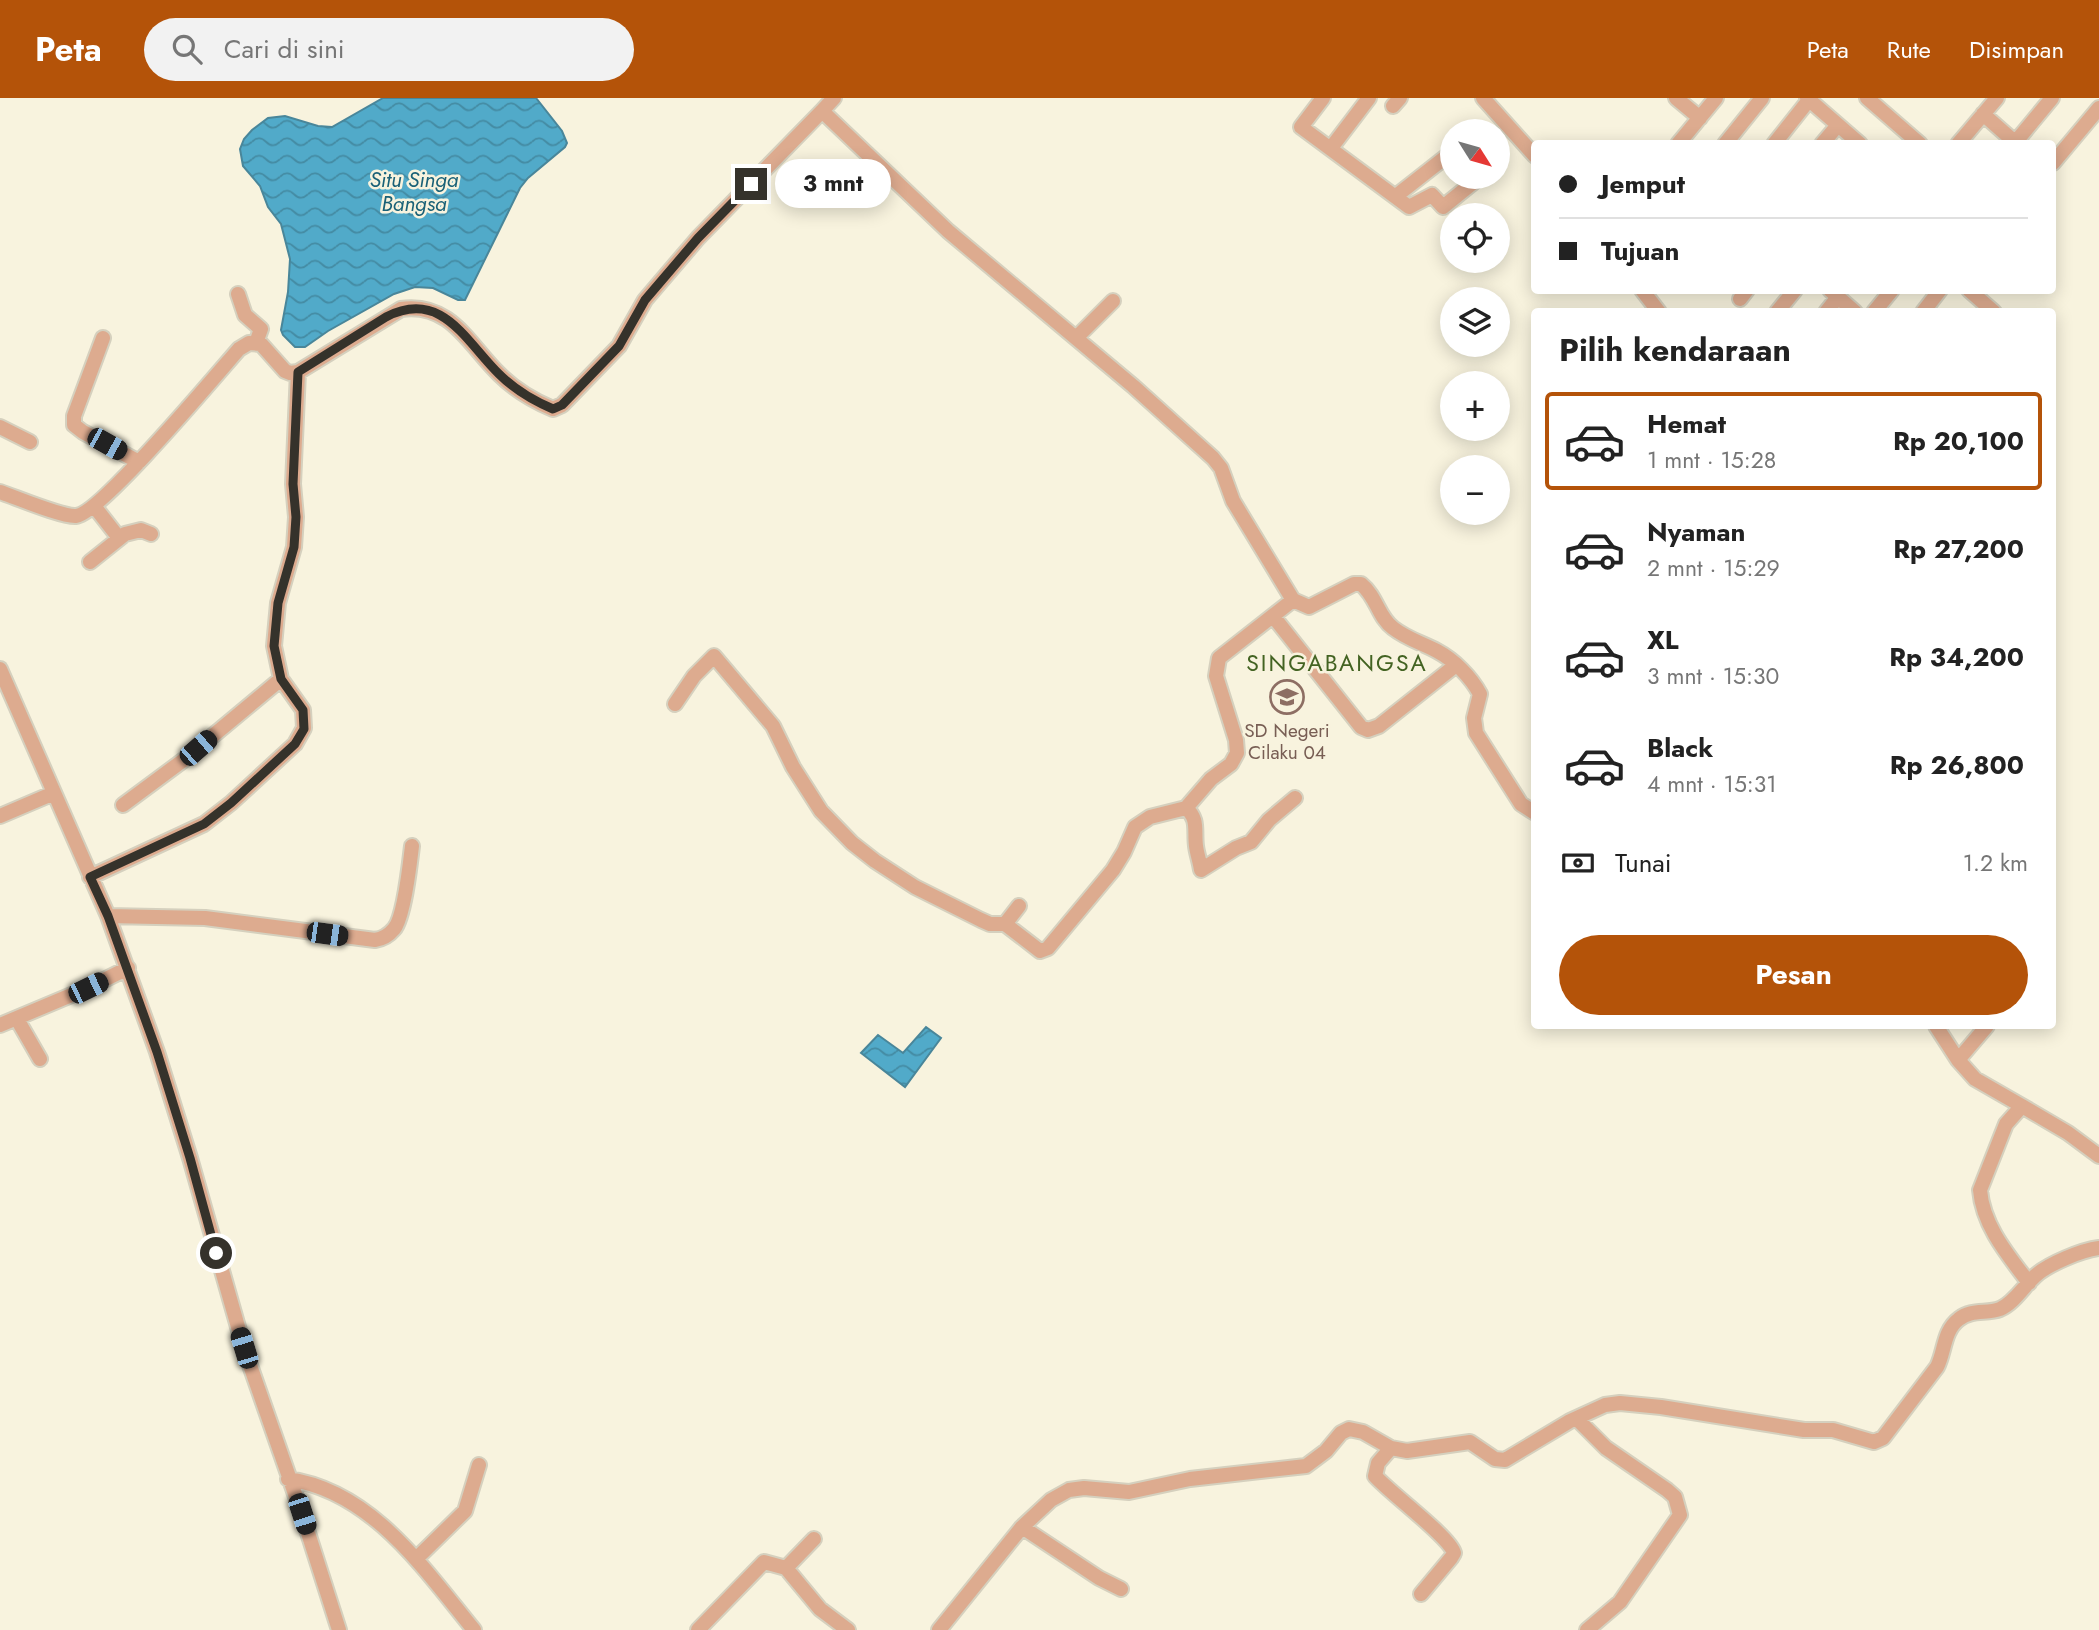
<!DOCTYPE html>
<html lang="id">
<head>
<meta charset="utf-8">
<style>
  :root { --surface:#fff; --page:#f2f2f2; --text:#222; --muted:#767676; --line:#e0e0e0; --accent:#b45309 }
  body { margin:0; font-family:Jost,sans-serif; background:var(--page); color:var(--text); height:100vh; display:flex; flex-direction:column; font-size:26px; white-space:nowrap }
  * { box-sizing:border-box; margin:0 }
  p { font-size:23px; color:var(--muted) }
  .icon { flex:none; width:38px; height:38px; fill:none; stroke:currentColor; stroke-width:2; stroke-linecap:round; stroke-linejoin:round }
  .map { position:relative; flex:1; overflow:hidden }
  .panel { position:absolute; left:1531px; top:210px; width:525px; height:721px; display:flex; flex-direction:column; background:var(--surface); border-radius:7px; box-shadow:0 4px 18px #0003 }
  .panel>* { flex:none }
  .top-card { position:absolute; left:1531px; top:42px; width:525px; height:154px; border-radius:7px; box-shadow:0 4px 18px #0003; display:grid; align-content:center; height:154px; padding:0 28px; background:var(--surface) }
  .needle { width:46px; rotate:127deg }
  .controls { position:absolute; left:1440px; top:21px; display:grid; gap:14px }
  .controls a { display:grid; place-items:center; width:70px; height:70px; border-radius:50%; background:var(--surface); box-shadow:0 4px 18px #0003; font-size:35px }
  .end { position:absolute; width:32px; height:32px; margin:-16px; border:9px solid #35322b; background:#fff; box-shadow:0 0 0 4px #fff }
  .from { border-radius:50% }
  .bubble { position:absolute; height:49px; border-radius:24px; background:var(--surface); box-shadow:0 4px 18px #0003; font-size:23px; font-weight:700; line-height:49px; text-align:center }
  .car { position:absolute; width:21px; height:42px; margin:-21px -10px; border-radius:9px; box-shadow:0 0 5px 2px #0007; background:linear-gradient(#222 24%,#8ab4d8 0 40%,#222 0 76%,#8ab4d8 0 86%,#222 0) }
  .top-card b { display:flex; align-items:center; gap:24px; height:66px; font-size:26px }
  .top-card b+b { border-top:2px solid var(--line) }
  .top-card i { width:18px; height:18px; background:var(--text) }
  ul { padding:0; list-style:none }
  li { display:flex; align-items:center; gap:21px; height:98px; margin:0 14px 10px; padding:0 14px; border:4px solid transparent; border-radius:7px }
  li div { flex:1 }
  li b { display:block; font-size:26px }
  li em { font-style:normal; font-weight:700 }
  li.current { border-color:var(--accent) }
  li>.icon { width:63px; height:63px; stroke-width:1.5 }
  h2 { padding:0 28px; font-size:32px; line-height:84px }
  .pay { display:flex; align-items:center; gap:18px; height:77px; padding:0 28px; font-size:26px }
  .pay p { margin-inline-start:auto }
  .cta { display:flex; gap:14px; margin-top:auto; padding:14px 28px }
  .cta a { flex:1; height:80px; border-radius:42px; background:var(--accent); color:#fff; font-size:28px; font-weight:700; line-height:80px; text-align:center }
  header { display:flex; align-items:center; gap:42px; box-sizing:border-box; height:98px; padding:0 35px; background:var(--accent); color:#fff }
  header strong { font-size:33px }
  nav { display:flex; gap:38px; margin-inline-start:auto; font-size:24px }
  .search { width:490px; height:63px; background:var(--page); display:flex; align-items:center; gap:18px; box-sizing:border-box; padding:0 24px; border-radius:38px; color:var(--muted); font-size:26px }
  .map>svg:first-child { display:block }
</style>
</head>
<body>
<header>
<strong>Peta</strong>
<div class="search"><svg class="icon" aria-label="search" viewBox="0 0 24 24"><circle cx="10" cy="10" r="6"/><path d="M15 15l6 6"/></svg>Cari di sini</div>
<nav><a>Peta</a><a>Rute</a><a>Disimpan</a></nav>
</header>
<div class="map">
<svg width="2099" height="1532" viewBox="0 0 2099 1532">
  <defs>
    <pattern id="water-waves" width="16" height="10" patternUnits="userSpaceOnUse" patternTransform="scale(1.75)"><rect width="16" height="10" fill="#51aac9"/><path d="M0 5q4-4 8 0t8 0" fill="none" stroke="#448ba3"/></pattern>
  </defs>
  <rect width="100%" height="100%" fill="#f8f3de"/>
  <path fill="url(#water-waves)" stroke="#49869a" stroke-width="2" d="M383 0H536L562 33 567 45 565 49 528 80 520 90 465 202H458L433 190 415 189 394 196 328 233 305 249H295L283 237 281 232 288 194 290 161 281 126 268 109 260 88 243 68 240 51 244 41 252 32 268 20 285 18 318 28 332 29Z
    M926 929 941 940 905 989 861 955 878 937 903 955Z"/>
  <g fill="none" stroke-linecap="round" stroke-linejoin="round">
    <g stroke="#d5d0be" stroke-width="18">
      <path id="minor" d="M834 0 822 13 948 133 1133 288 1213 360 1221 370 1233 403 1293 502 1309 509 1354 486H1361C1377 499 1378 519 1393 530 1407 541 1422 545 1437 553 1454 562 1471 579 1480 596L1474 620 1476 635 1521 706 1535 715
        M1323 0 1301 29 1409 109 1432 97 1443 109 1480 79
        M1483 0 1535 58
        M1676 0 1700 20
        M1807 0 1860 46
        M1867 0 1920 46
        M1393 8 1400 0
        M1983 16 2017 46
        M1678 46 1716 0
        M1725 46 1762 0
        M1774 46 1809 2
        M1822 46 1838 27
        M1958 46 1997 0
        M2014 46 2052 0
        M1331 50 1369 0
        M2053 65 2099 10
        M1396 98 1452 54
        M1642 192 1659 214
        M1830 192 1855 214
        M1969 192 1994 214
        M238 196 245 217 261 231 256 245
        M1740 201 1747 192
        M1777 214 1795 192
        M1826 214 1838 199
        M1874 214 1892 192
        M1923 214 1940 192
        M103 240 74 318V327L83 334 139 364
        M1076 240 1113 203
        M0 329 30 344
        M0 394C15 399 62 419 76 418 100 416 217 276 239 251L249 245 261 246 285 273 290 275 298 274 401 211C451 204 469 247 499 276 514 291 534 303 553 311L562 307 619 248 645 202 698 140 822 13
        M94 408 119 440
        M90 464 125 436 141 432 151 436
        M1273 518 1361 629 1368 632 1379 628 1456 567
        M0 571 108 818 157 954 190 1060 244 1250 302 1416 339 1532
        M675 606 694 578 714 558 773 628 793 669 821 713 852 745 875 763 915 789 981 822 990 826H1005L1040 853 1048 850 1113 772 1124 754 1135 729 1150 719 1186 710 1211 681 1231 666 1237 655 1236 642 1216 578 1219 560 1293 502
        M123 707 185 661 281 581
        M1186 710C1199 721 1194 733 1196 748 1197 756 1200 764 1201 772L1236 750 1251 744 1269 722 1295 700
        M0 718 54 695
        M90 779 204 726 231 705 295 646 304 630 303 612 281 581 274 548 278 505 294 449 296 419 293 386 298 274
        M108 818 205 820 375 842C382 841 389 837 394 831 404 820 410 765 412 748
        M1005 826 1019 808
        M17 921 40 961
        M0 927 88 890 128 870
        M1936 928 1958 962 1975 981 2022 1008 2006 1026 1980 1092C1983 1128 2008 1157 2029 1185
        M1958 962 1987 928
        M2022 1008 2068 1035 2099 1058
        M1577 1321 1606 1350 1667 1392 1675 1399 1680 1417 1620 1504 1587 1532
        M1391 1350 1378 1365 1375 1378C1391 1396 1450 1439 1454 1455L1451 1460 1421 1496
        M288 1381C372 1393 424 1471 474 1532
        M1022 1429 1099 1480 1121 1491
        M416 1461 465 1413 479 1367
        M786 1470 814 1441
        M698 1532 764 1464 786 1470 820 1511 848 1532
        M939 1532 1022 1429 1051 1402 1069 1392 1084 1390 1129 1394 1190 1381 1306 1368 1326 1353 1341 1335 1349 1331 1363 1334 1391 1350 1407 1353 1470 1344 1495 1361 1505 1362 1570 1323 1605 1307 1620 1305 1661 1309 1804 1332H1833L1874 1344 1883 1340 1937 1269C1945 1254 1943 1233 1959 1221 1971 1211 1987 1216 2000 1211 2014 1205 2024 1188 2035 1178 2048 1166 2082 1152 2099 1150"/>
    </g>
    <use href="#minor" stroke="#ddab8f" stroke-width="14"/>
  </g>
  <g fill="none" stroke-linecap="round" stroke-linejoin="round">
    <path stroke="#35322b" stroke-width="9" d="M216 1155 190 1060 157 954 108 818 90 779 204 726 231 705 295 646 304 631 303 612 281 581 274 548 278 505 294 449 296 419 293 386 298 274 386 219C442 190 466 244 499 276 514 291 534 303 553 311L562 307 619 248 645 202 698 140 751 86"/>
  </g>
  <defs>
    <g id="school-ring" transform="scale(1.75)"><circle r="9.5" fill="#f8f3de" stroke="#8d6e63" stroke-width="1.5"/><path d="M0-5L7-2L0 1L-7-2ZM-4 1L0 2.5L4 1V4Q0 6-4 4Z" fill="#8d6e63"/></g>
  </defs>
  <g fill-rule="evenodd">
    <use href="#school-ring" x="1287" y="599"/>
  </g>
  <g text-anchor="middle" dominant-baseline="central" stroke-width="5" stroke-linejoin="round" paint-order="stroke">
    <g font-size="19" fill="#785e54" stroke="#f8f3de">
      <text x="1287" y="632">SD Negeri<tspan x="1287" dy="22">Cilaku 04</tspan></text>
    </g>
    <g font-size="21" font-style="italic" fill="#1a6177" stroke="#f8f3de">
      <text x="414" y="82">Situ Singa<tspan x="414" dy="24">Bangsa</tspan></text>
    </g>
    <g font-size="23" letter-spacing="2" fill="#436322" stroke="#f8f3de">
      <text x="1337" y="565">SINGABANGSA</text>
    </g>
  </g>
</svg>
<div class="controls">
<a><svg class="needle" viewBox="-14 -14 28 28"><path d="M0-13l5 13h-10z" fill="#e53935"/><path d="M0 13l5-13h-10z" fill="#767676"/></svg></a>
<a><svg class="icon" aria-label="locate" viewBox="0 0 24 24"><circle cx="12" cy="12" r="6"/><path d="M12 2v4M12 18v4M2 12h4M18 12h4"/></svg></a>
<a><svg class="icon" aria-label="layers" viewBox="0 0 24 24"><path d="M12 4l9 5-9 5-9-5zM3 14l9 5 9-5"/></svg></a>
<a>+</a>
<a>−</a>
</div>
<i class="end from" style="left:216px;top:1155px"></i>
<i class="end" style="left:751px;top:86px"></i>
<div class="bubble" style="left:775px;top:61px;width:116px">3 mnt</div>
<i class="car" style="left:107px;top:346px;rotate:119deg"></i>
<i class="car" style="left:198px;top:650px;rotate:49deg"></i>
<i class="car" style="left:327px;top:836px;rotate:98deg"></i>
<i class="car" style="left:88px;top:890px;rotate:64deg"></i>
<i class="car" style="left:244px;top:1250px;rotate:343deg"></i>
<i class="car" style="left:302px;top:1416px;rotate:162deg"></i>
<div class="top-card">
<b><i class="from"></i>Jemput</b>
<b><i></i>Tujuan</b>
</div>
<section class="panel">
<h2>Pilih kendaraan</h2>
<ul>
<li class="current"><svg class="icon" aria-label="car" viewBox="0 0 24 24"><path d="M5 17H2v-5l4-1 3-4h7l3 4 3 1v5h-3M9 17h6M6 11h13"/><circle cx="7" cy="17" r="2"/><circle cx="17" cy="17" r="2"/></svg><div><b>Hemat</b><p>1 mnt · 15:28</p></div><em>Rp 20,100</em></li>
<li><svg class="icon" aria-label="car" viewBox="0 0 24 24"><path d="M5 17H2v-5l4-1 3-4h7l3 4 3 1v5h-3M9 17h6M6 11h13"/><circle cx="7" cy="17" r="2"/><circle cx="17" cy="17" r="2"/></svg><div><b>Nyaman</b><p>2 mnt · 15:29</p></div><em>Rp 27,200</em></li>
<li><svg class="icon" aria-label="car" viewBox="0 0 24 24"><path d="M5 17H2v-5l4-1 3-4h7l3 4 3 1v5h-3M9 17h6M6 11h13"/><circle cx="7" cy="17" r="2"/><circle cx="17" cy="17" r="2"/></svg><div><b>XL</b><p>3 mnt · 15:30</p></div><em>Rp 34,200</em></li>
<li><svg class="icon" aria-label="car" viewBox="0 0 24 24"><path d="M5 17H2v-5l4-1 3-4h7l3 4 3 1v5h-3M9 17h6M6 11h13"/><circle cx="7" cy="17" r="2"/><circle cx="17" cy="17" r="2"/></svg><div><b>Black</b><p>4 mnt · 15:31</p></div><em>Rp 26,800</em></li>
</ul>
<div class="pay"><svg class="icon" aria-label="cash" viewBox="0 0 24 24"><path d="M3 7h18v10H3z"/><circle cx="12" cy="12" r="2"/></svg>Tunai<p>1.2 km</p></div>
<div class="cta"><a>Pesan</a></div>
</section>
</div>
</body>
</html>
